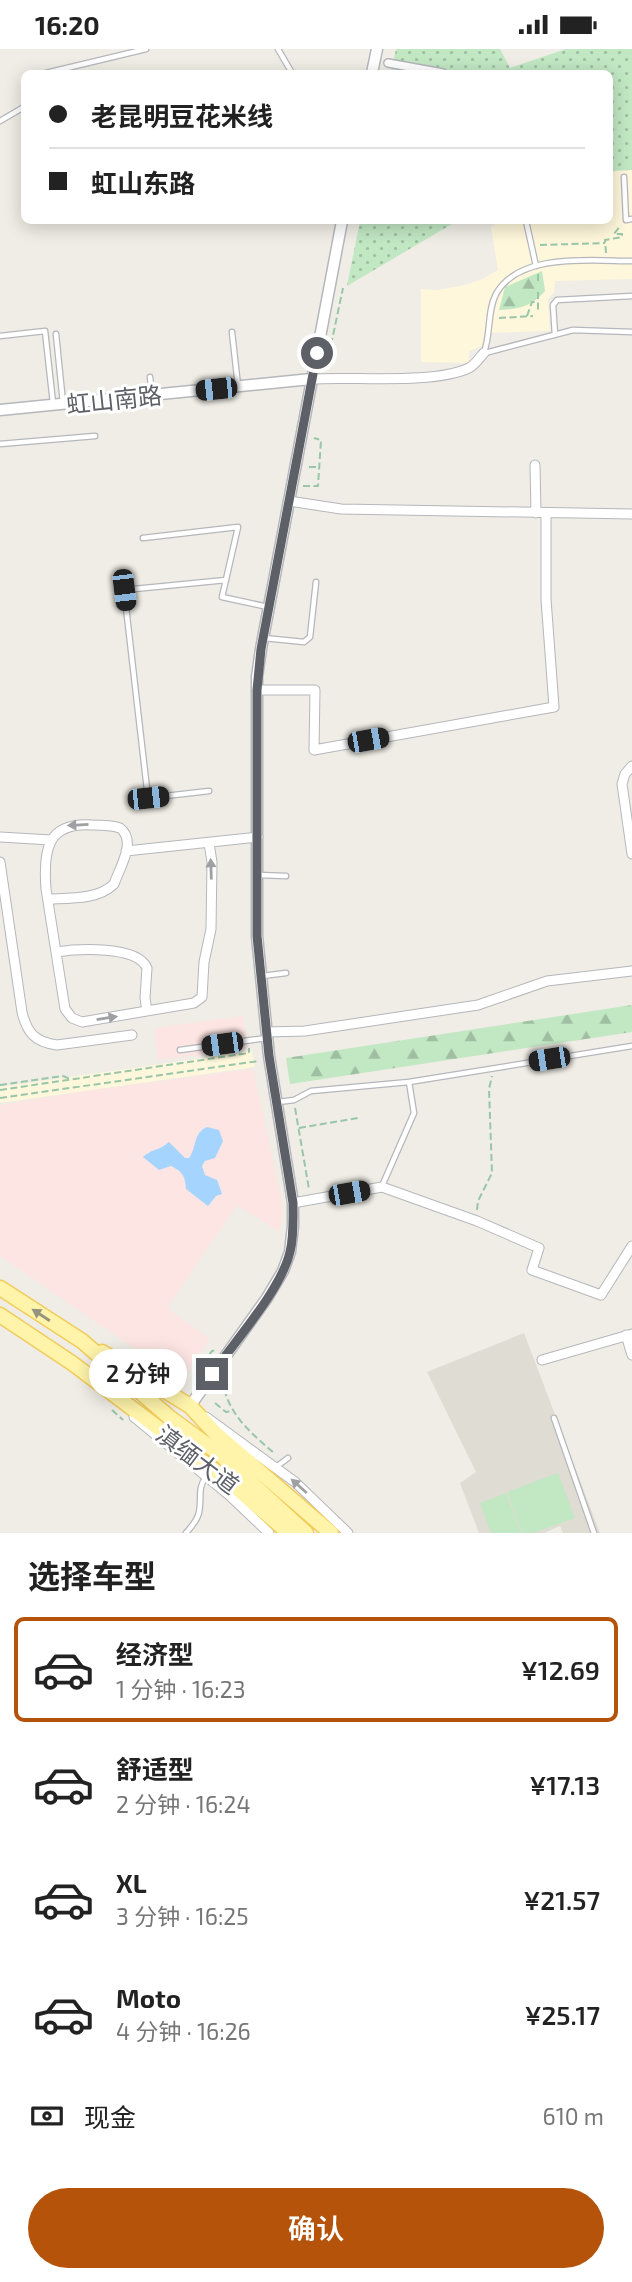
<!DOCTYPE html>
<html lang="zh">
<head>
<meta charset="utf-8">
<style>
  :root { --surface:#fff; --page:#f2f2f2; --text:#222; --muted:#767676; --line:#e0e0e0; --accent:#b45309 }
  body { margin:0; font-family:"Exo 2","Noto Sans SC",sans-serif; background:var(--page); color:var(--text); height:100vh; display:flex; flex-direction:column; font-size:26px; white-space:nowrap }
  * { box-sizing:border-box; margin:0 }
  p { font-size:23px; color:var(--muted) }
  .icon { flex:none; width:38px; height:38px; fill:none; stroke:currentColor; stroke-width:2; stroke-linecap:round; stroke-linejoin:round }
  .map { position:relative; height:1484px; overflow:hidden }
  .details { display:flex; flex-direction:column; background:var(--surface); flex:1 }
  .details>* { flex:none }
  .guide { position:absolute; left:21px; top:21px; width:592px; height:154px; border-radius:10px; box-shadow:0 4px 18px #0003; display:grid; align-content:center; height:154px; padding:0 28px; background:var(--surface) }
  .end { position:absolute; width:32px; height:32px; margin:-16px; border:9px solid #5d6066; background:#fff; box-shadow:0 0 0 4px #fff }
  .from { border-radius:50% }
  .bubble { position:absolute; height:49px; border-radius:24px; background:var(--surface); box-shadow:0 4px 18px #0003; font-size:23px; font-weight:600; line-height:49px; text-align:center }
  .car { position:absolute; width:21px; height:42px; margin:-21px -10px; border-radius:9px; box-shadow:0 0 5px 2px #0007; background:linear-gradient(#222 24%,#8ab4d8 0 40%,#222 0 76%,#8ab4d8 0 86%,#222 0) }
  .guide b { display:flex; align-items:center; gap:24px; height:66px; font-size:26px }
  .guide b+b { border-top:2px solid var(--line) }
  .guide i { width:18px; height:18px; background:var(--text) }
  ul { padding:0; list-style:none }
  li { display:flex; align-items:center; gap:21px; height:105px; margin:0 14px 10px; padding:0 14px; border:4px solid transparent; border-radius:10px }
  li div { flex:1 }
  li b { display:block; font-size:26px }
  li em { font-style:normal; font-weight:600 }
  li.current { border-color:var(--accent) }
  li>.icon { width:63px; height:63px; stroke-width:1.5 }
  h2 { padding:0 28px; font-size:32px; line-height:84px }
  .pay { display:flex; align-items:center; gap:18px; height:77px; padding:0 28px; font-size:26px }
  .pay p { margin-inline-start:auto }
  .primary-button { display:flex; gap:14px; margin-top:auto; padding:14px 28px }
  .primary-button a { flex:1; height:80px; border-radius:42px; background:var(--accent); color:#fff; font-size:28px; font-weight:600; line-height:80px; text-align:center }
  .status { display:flex; justify-content:space-between; align-items:center; height:49px; padding:0 35px; background:var(--surface); direction:ltr }
  .status svg { height:19px; fill:currentColor }
  .map>svg:first-child { display:block }
</style>
</head>
<body>
<div class="status"><b>16:20</b><svg viewBox="0 0 49 12"><path d="M0 12V9h3v3zM5 12V6h3v6zM10 12V3h3v9zM15 12V0h3v12zM26 1h20v11H26zM47 4h2v5h-2z"/></svg></div>
<div class="map">
<svg width="632" height="1484" viewBox="0 0 632 1484">
  <defs>
    <pattern id="forest-firs" width="22" height="20" patternUnits="userSpaceOnUse" patternTransform="scale(1.75)"><rect width="22" height="20" fill="#c1e7c3"/><path d="M5 1l3.5 6h-7zM16 11l3.5 6h-7z" fill="#a0bfa2"/></pattern>
    <pattern id="park-dots" width="8" height="8" patternUnits="userSpaceOnUse" patternTransform="scale(1.75)"><rect width="8" height="8" fill="#c1e7c3"/><path d="M2 2h.1M6 6h.1" fill="none" stroke="#a0bfa2" stroke-width="1.8" stroke-linecap="round"/></pattern>
  </defs>
  <rect width="100%" height="100%" fill="#efede5"/>
  <path fill="#fef7db" d="M632 121V230L555 232 554 243 548 250 550 282 485 284 483 297 469 302V314L421 313V240L438 241 465 236 482 230 498 221 491 178 499 172H609V122Z
    M252 1002 255 1018 0 1054V1038Z"/>
  <path fill="#dfdcd3" d="M524 1284 600 1484H563L560 1477 544 1484H479L460 1434 476 1423 427 1323Z"/>
  <path fill="#fce5e2" d="M243 967 247 1000 158 1011 154 979Z
    M253 1020 281 1149 283 1165 280 1183 237 1156 167 1259 210 1290 181 1333 115 1286 0 1207V1056L92 1041Z"/>
  <path fill="#c1e7c3" d="M558 1424 575 1469 533 1484H522L507 1443Z
    M506 1444 521 1484H491L480 1454Z"/>
  <path fill="url(#forest-firs)" d="M542 222 545 242C531 258 519 260 499 261L505 238Z
    M632 956V983L290 1035 286 1009Z"/>
  <path fill="url(#park-dots)" d="M396 0H500L510 19 566 0H632V121L609 122V24H391Z
    M360 172H457L347 237Z"/>
  <path fill="#a5d5ff" d="M207 1078 219 1081 223 1092 215 1109 205 1112 202 1117 205 1126 217 1131 222 1145 216 1147 208 1157 186 1140C185 1127 183 1123 171 1117L159 1121 143 1108C151 1100 161 1101 169 1093L185 1109H189C197 1098 193 1084 207 1078Z"/>
  <g fill="none" stroke-linecap="round" stroke-linejoin="round">
    <g stroke="#b5b7bc" stroke-width="7">
      <path id="service" d="M278 0 292 24
        M46 24 146 0
        M0 72 24 58
        M624 128 626 171 632 170
        M526 172 536 217
        M232 283 238 337
        M56 285 63 354
        M555 286 553 256 557 251 632 247
        M0 287 45 282 53 354
        M484 303C491 285 487 262 496 245 519 203 592 212 632 212
        M485 304 573 281 632 283
        M150 328 152 345
        M0 395 95 387
        M143 489 238 478 222 548 268 558
        M264 589 304 593 310 588 316 533
        M209 742 148 749 124 541 226 531
        M259 826 286 827
        M262 927 286 924
        M180 1001 266 989
        M278 1053 294 1051 311 1042 409 1033 632 997
        M382 1137 414 1064 409 1033
        M554 1369 594 1484
        M276 1418 288 1409
        M186 1484C191 1478 198 1471 199 1463 202 1450 197 1439 206 1428"/>
    </g>
    <g stroke="#b5b7bc" stroke-width="10">
      <path id="pedestrian" d="M388 14 443 24"/>
    </g>
    <g stroke="#b5b7bc" stroke-width="11">
      <path id="minor" d="M311 330C354 327 432 336 469 319 475 316 479 309 484 304
        M535 416 536 464
        M289 452 341 460 632 465
        M257 641H315L314 701 554 658 546 550V464
        M632 717 625 725 622 735 632 805
        M0 788 51 791
        M126 802 258 788
        M0 813 22 963C27 984 35 993 57 996L132 986
        M48 850C69 849 98 851 114 835 120 818 137 792 120 779 111 776 101 776 92 776 47 773 43 801 46 840L65 960 72 969 82 973 194 954 202 948 204 913 211 880 212 813 209 794
        M56 903C77 900 137 896 147 919L145 949 147 962
        M267 983 305 982 478 956 547 932 632 922
        M293 1154 382 1138 477 1172 539 1199 532 1221 601 1246 632 1197
        M626 1286 632 1306
        M542 1311 632 1285
        M134 1368 229 1446 269 1484
        M206 1368 295 1433 348 1484"/>
    </g>
    <g stroke="#b5b7bc" stroke-width="13">
      <path id="tertiary" d="M372 24 377 0
        M0 361 311 330
        M190 1357 267 1249 283 1222 290 1203 293 1177V1154L269 1007 257 887V628L261 600 342 172"/>
    </g>
    <g stroke="#f2cc5b" stroke-width="17">
      <path id="primary" d="M0 1239 82 1292 169 1368 221 1406 306 1484
        M0 1266 72 1314 226 1430 289 1484
        M102 1303 190 1357 215 1384 331 1484"/>
    </g>
    <path stroke="#99c6a8" stroke-width="2" stroke-dasharray="7 3.5" stroke-linecap="butt" d="M540 196 605 194
      M606 204 605 191 622 188V185H614L621 176
      M538 225V234
      M538 243V263
      M527 267 532 253H538
      M499 269 533 267
      M331 296 343 239
      M309 418H318
      M303 437H318L321 391 314 389
      M0 1036 63 1027 72 1031
      M0 1041 249 1004V999
      M0 1049 259 1012
      M295 1059 309 1140
      M299 1079 358 1069
      M477 1161 478 1152 492 1124 489 1040 492 1027
      M197 1323 212 1302 217 1301
      M223 1330C225 1363 251 1384 274 1404
      M215 1354 226 1363 232 1362
      M112 1361 123 1371"/>
    <use href="#service" stroke="#fff" stroke-width="4.5"/>
    <use href="#pedestrian" stroke="#fff" stroke-width="7"/>
    <use href="#minor" stroke="#fff" stroke-width="9"/>
    <use href="#tertiary" stroke="#fff" stroke-width="10"/>
    <use href="#primary" stroke="#fff4aa" stroke-width="14"/>
  </g>
  <defs><path id="oneway-solid" d="M-6-.8H1V-3.2L6.5 0L1 3.2V.8H-6Z" transform="scale(1.75)"/></defs>
  <g fill="#9ea0a3">
    <use href="#oneway-solid" transform="translate(78 776) rotate(177)"/>
    <use href="#oneway-solid" transform="translate(211 820) rotate(-92)"/>
    <use href="#oneway-solid" transform="translate(107 969) rotate(-9)"/>
    <use href="#oneway-solid" transform="translate(299 1437) rotate(-138)"/>
  </g>
  <use fill="#96947e" href="#oneway-solid" transform="translate(41 1266) rotate(-147)"/>
  <g fill="none" stroke-linecap="round" stroke-linejoin="round">
    <path stroke="#5d6066" stroke-width="9" d="M212 1325C235 1292 281 1241 290 1203 294 1187 293 1170 293 1154L269 1007 257 887V641L261 600 317 304"/>
  </g>
  <g text-anchor="middle" dominant-baseline="central" stroke-width="6" stroke-linejoin="round" paint-order="stroke">
    <g font-size="24" fill="#5d6066" stroke="#fff">
      <text transform="translate(114 350) rotate(-6)">虹山南路</text>
      <text transform="translate(198 1410) rotate(37)">滇缅大道</text>
    </g>
  </g>
</svg>
<i class="end from" style="left:317px;top:304px"></i>
<i class="end" style="left:212px;top:1325px"></i>
<div class="bubble" style="left:89px;top:1300px;width:98px">2 分钟</div>
<i class="car" style="left:216px;top:340px;rotate:264deg"></i>
<i class="car" style="left:124px;top:541px;rotate:173deg"></i>
<i class="car" style="left:368px;top:691px;rotate:80deg"></i>
<i class="car" style="left:148px;top:749px;rotate:84deg"></i>
<i class="car" style="left:222px;top:995px;rotate:262deg"></i>
<i class="car" style="left:549px;top:1010px;rotate:261deg"></i>
<i class="car" style="left:349px;top:1144px;rotate:80deg"></i>
<div class="guide">
<b><i class="from"></i>老昆明豆花米线</b>
<b><i></i>虹山东路</b>
</div>
</div>
<section class="details">
<h2>选择车型</h2>
<ul>
<li class="current"><svg class="icon" aria-label="car" viewBox="0 0 24 24"><path d="M5 17H2v-5l4-1 3-4h7l3 4 3 1v5h-3M9 17h6M6 11h13"/><circle cx="7" cy="17" r="2"/><circle cx="17" cy="17" r="2"/></svg><div><b>经济型</b><p>1 分钟 · 16:23</p></div><em>¥12.69</em></li>
<li><svg class="icon" aria-label="car" viewBox="0 0 24 24"><path d="M5 17H2v-5l4-1 3-4h7l3 4 3 1v5h-3M9 17h6M6 11h13"/><circle cx="7" cy="17" r="2"/><circle cx="17" cy="17" r="2"/></svg><div><b>舒适型</b><p>2 分钟 · 16:24</p></div><em>¥17.13</em></li>
<li><svg class="icon" aria-label="car" viewBox="0 0 24 24"><path d="M5 17H2v-5l4-1 3-4h7l3 4 3 1v5h-3M9 17h6M6 11h13"/><circle cx="7" cy="17" r="2"/><circle cx="17" cy="17" r="2"/></svg><div><b>XL</b><p>3 分钟 · 16:25</p></div><em>¥21.57</em></li>
<li><svg class="icon" aria-label="car" viewBox="0 0 24 24"><path d="M5 17H2v-5l4-1 3-4h7l3 4 3 1v5h-3M9 17h6M6 11h13"/><circle cx="7" cy="17" r="2"/><circle cx="17" cy="17" r="2"/></svg><div><b>Moto</b><p>4 分钟 · 16:26</p></div><em>¥25.17</em></li>
</ul>
<div class="pay"><svg class="icon" aria-label="cash" viewBox="0 0 24 24"><path d="M3 7h18v10H3z"/><circle cx="12" cy="12" r="2"/></svg>现金<p>610 m</p></div>
<div class="primary-button"><a>确认</a></div>
</section>
</body>
</html>
